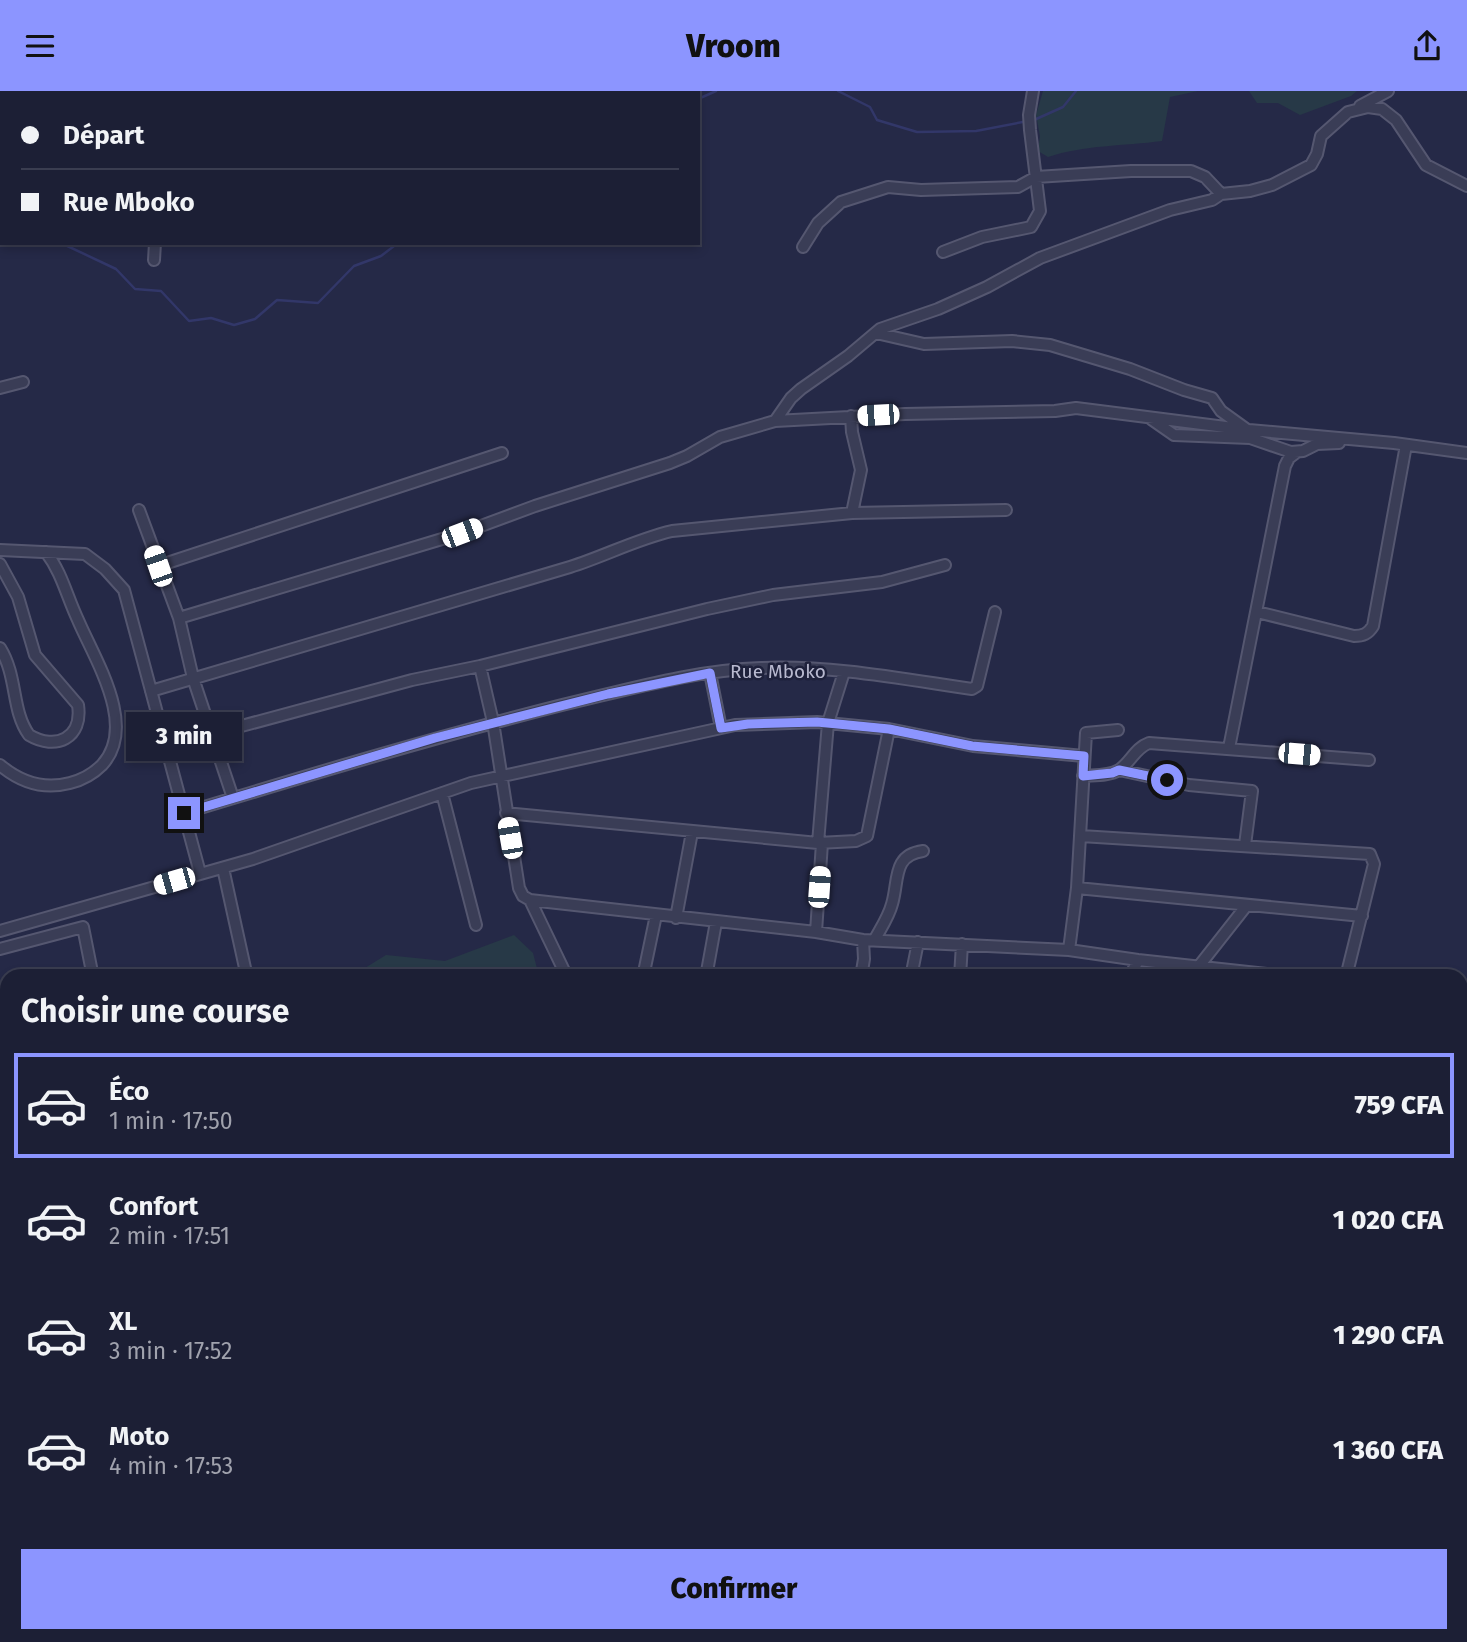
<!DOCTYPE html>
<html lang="fr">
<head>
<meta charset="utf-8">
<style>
  :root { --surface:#1c1f35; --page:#25273d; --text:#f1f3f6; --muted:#a0a2ad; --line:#3a3d50; --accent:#8c95ff }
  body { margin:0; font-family:"Fira Sans",sans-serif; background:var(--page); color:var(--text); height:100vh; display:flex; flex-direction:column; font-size:26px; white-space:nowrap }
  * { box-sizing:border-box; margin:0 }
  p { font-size:23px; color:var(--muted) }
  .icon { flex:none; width:38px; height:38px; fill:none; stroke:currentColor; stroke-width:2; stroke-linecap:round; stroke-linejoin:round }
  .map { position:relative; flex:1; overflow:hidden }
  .side { position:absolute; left:0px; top:878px; width:1468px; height:674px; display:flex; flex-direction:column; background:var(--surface); border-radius:21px 21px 0 0; box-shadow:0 4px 10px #0003,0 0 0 2px var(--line) }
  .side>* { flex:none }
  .top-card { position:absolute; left:0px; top:0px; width:700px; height:154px; box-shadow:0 4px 10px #0003,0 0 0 2px var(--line); display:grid; align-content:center; height:154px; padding:0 21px; background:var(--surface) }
  .end { position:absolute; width:32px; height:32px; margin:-16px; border:9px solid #8c95ff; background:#111; box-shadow:0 0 0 4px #111 }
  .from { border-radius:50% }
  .bubble { position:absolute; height:49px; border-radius:0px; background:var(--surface); box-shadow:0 4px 10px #0003,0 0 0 2px var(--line); font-size:23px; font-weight:800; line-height:49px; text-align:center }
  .car { position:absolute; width:21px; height:42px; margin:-21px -10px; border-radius:9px; box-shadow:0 0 5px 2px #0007; background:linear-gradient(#fff 24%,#345 0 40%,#fff 0 76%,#345 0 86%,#fff 0) }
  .top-card b { display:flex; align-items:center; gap:24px; height:66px; font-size:26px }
  .top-card b+b { border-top:2px solid var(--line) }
  .top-card i { width:18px; height:18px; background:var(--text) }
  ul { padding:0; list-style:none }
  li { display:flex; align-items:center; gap:21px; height:105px; margin:0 14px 10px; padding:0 7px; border:4px solid transparent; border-radius:0px }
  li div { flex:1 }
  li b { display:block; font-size:26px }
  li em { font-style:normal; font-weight:800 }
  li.current { border-color:var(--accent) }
  li>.icon { width:63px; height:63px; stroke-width:1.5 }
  h2 { padding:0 21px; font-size:32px; line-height:84px }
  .primary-button { display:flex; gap:14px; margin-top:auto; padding:14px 21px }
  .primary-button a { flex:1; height:80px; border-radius:0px; background:var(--accent); color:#111; font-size:28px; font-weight:800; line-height:80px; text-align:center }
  header { display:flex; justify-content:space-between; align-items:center; height:91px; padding:0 21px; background:var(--accent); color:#111; font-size:32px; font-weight:800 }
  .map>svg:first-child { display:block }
</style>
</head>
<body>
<header><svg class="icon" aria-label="menu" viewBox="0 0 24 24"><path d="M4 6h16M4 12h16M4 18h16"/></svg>Vroom<svg class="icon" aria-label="share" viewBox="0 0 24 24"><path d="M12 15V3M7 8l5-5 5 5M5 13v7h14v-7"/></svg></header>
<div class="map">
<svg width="1467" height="1551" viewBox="0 0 1467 1551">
  <rect width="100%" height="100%" fill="#252947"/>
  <path fill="#273947" d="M1043 0H1198L1170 6 1162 50C1124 55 1084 54 1048 66L1038 60 1040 45 1036 24Z
    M1249 0H1357L1351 5 1300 24 1278 12H1257Z
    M514 844 533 862 539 885H352L386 864 445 870Z
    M1461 1015H1467V1130L1461 1131Z
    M0 1153 7 1155V1220L0 1217Z
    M1461 1204 1467 1207V1551H1402L1365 1545H1461Z
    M187 1545H240L244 1551H193Z
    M359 1545H464L466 1551H362Z
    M574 1545H1251L1249 1551H577Z"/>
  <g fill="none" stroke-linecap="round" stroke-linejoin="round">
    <path stroke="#323769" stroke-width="2.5" d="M838 0 870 16 877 29 917 41 976 40 1028 30
      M698 8 716 0
      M1034 29 1063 16 1076 0
      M0 62 2 61
      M61 152 116 178 135 198 161 200 189 230 211 227 234 234 255 228 277 209 318 212 354 175 381 165 398 152
      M1461 1085 1467 1083
      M0 1185 7 1187
      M216 1545 221 1551
      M415 1545 419 1551"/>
    <g stroke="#555770" stroke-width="14">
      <path id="minor" d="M51 0V2
        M217 0V2
        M278 0 279 2
        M624 0V1
        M1360 15 1388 0
        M803 156 818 132 841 111 888 96 921 99 1018 96 1036 86 1131 80H1191L1205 86 1221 103
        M943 161 982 146 1031 136 1040 120 1030 39 1029 24 1033 0
        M154 169 155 152
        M876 242 924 253 1012 250 1050 254 1130 278 1184 299 1212 307 1221 320 1246 338
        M0 297 23 291
        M851 325 852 341 861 379 852 422
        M1151 328 1174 344 1250 347 1291 361 1303 360 1317 353 1339 352
        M775 330 791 307 801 298 848 265 880 238 938 218 987 196 1040 167 1170 119 1212 109 1221 103 1250 100 1272 94 1311 74 1317 63 1321 45 1348 21 1368 16 1382 18 1396 29 1426 74 1467 95
        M139 419 179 527 193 587 233 707
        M0 459 85 463 105 478 124 499 200 782
        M0 473 18 506 35 564 78 614C83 647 56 660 29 644 11 619 18 586 0 557
        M158 475 502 362
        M1257 521 1354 545C1363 545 1368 543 1373 535L1406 354
        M179 527 462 442 535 415 670 372 687 365 720 346 775 330 905 323 1055 320 1076 317 1249 339 1394 352 1467 362
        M480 575 493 631 519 797 523 805 530 809 816 841 863 849 1069 859 1138 869 1296 886
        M710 582 721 637
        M151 600 570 476C605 465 637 448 672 440L852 422 1006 419
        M212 643 412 589 480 575 707 518 773 504 882 491 945 474
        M1229 657 1285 375 1289 367 1297 361
        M0 674C20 691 43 699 70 692 82 689 93 683 102 674 138 635 95 569 78 529 67 506 62 482 46 461
        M1119 679 1189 694 1252 700 1245 754
        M1083 685C1094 684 1109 685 1119 679 1131 671 1135 657 1149 652L1369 669
        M442 702 476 834
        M184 722C309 684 435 646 562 614 627 599 694 579 761 577 831 574 903 588 972 598L977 595 995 521
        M506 722 818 752 856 750 867 745 889 638
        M1081 745 1370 763 1374 773 1346 886
        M818 752 828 632 844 581
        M223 777 247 886
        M1077 797 1362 825
        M530 809 567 886
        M676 827 692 741
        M0 840 253 768 471 692 735 634 817 631 889 638 973 655 1084 665
        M816 841 822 752
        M875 848C881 837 889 825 892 813 899 790 892 764 923 760
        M0 858 83 836 93 886
        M1069 859 1077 797 1086 642 1118 639
        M1199 875 1247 814
        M643 886 656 824
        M706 886 716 831
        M861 886 864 868 863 849
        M911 886 918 851
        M960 886 962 853
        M1130 886 1138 869
        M1461 910 1467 911
        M0 917 7 915
        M0 978V986
        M1461 1379 1467 1378
        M0 1402 7 1405
        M0 1519 7 1512
        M131 1545 134 1551
        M1319 1545 1346 1551
        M60 1551 71 1545
        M1259 1551 1261 1545"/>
    </g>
    <g stroke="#40435c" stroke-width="18">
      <path id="major" d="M309 2 313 0
        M0 130H2"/>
    </g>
    <use href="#minor" stroke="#3a3d56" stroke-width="10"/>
    <use href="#major" stroke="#585b76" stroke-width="14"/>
  </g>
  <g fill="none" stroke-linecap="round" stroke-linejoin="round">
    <path stroke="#8c95ff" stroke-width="9" d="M184 722 435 647 608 603 710 582 721 637 748 633 817 631 889 638 972 655 1084 665 1083 685 1112 682 1119 679 1167 689"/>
  </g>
  <g text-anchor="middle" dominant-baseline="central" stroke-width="5" stroke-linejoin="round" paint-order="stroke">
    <g font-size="19" fill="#b8b9cf" stroke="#1e213b">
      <text x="778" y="580">Rue Mboko</text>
    </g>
  </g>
</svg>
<i class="end from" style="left:1167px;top:689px"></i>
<i class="end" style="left:184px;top:722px"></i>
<div class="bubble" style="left:126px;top:621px;width:116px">3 min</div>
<i class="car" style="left:878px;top:324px;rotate:267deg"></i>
<i class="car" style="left:462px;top:442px;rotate:69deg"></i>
<i class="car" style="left:158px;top:475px;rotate:341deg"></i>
<i class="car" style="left:1299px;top:663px;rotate:95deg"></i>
<i class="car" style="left:510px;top:747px;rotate:350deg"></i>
<i class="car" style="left:174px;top:790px;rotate:254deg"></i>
<i class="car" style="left:819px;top:796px;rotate:4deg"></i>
<div class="top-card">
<b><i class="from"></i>Départ</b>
<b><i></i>Rue Mboko</b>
</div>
<section class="side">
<h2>Choisir une course</h2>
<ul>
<li class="current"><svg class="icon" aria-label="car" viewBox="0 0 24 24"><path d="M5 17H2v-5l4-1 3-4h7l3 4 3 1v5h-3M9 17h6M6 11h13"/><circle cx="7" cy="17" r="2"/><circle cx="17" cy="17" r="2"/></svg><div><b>Éco</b><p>1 min · 17:50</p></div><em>759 CFA</em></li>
<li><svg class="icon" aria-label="car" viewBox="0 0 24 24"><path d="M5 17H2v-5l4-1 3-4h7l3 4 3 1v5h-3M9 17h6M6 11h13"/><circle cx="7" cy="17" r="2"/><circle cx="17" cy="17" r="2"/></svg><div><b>Confort</b><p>2 min · 17:51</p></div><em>1 020 CFA</em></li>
<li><svg class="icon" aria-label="car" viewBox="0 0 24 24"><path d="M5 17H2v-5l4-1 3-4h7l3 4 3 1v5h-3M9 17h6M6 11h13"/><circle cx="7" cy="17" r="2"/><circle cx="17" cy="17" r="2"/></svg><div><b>XL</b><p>3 min · 17:52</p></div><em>1 290 CFA</em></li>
<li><svg class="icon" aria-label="car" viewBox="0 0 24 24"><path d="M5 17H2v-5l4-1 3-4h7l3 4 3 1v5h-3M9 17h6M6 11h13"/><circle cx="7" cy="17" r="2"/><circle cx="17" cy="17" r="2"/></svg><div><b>Moto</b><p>4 min · 17:53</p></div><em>1 360 CFA</em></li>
</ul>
<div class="primary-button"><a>Confirmer</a></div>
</section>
</div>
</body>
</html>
